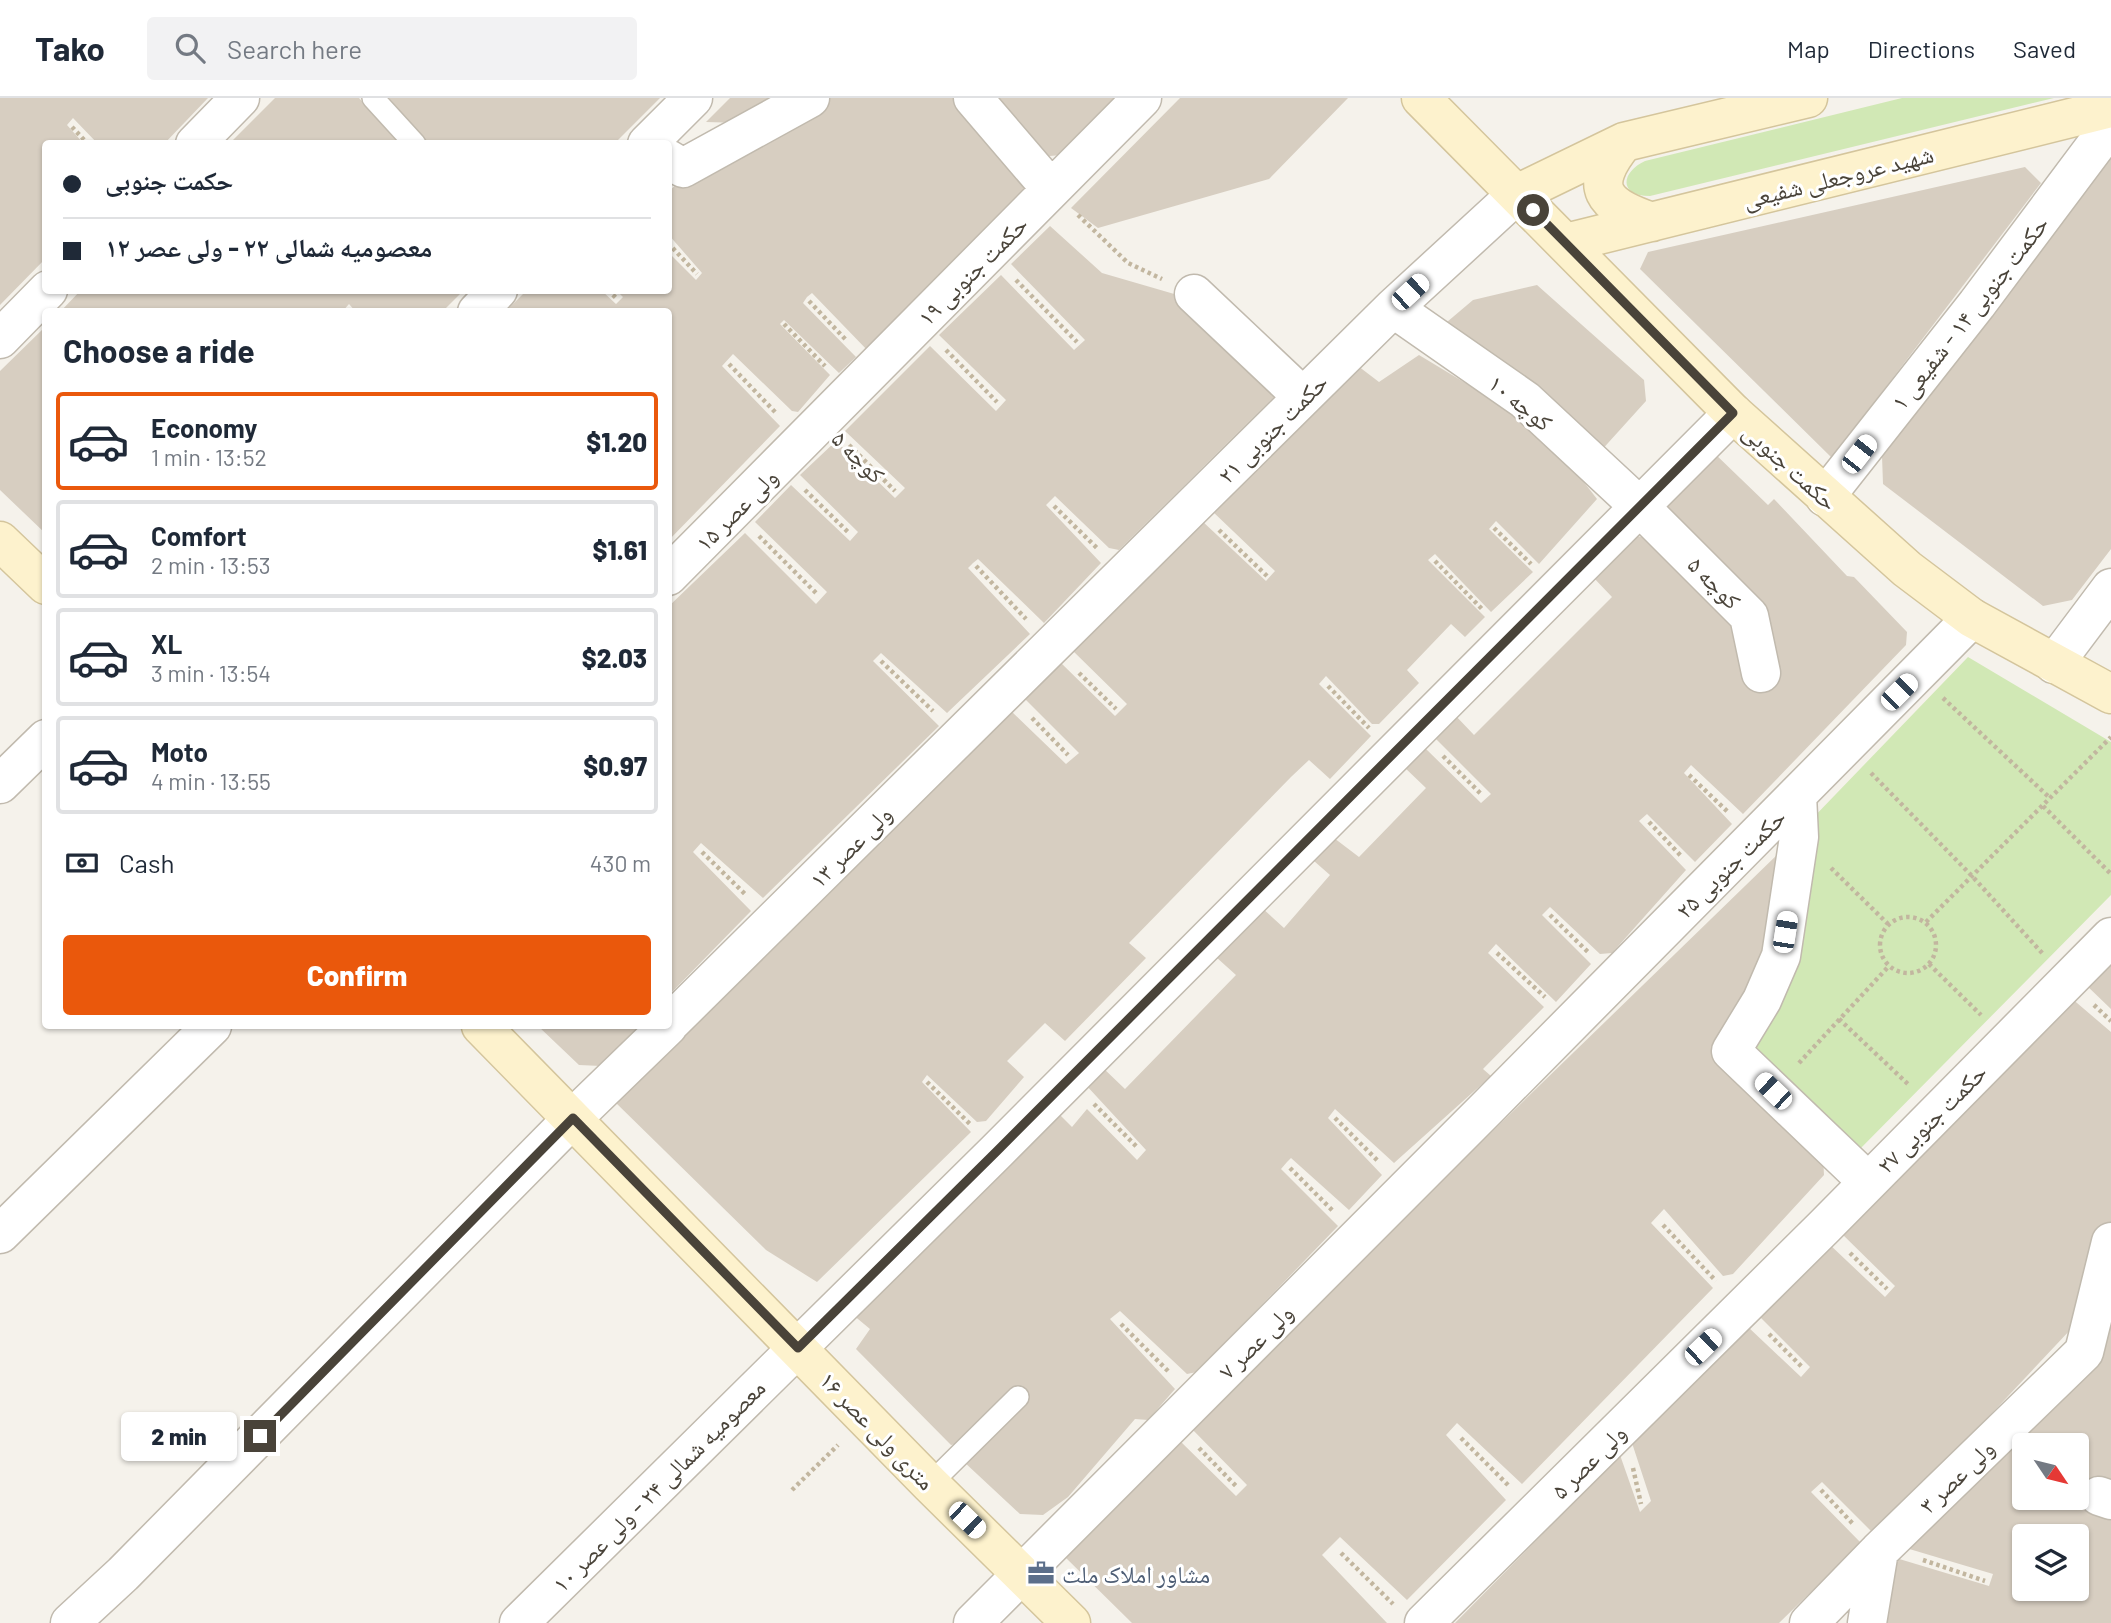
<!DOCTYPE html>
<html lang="en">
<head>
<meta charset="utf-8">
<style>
  :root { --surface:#fff; --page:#f2f2f3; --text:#1f2937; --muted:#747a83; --line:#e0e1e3; --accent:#ea580c }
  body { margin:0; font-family:Barlow,"Noto Naskh Arabic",sans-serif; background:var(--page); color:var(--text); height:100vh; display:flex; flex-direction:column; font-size:26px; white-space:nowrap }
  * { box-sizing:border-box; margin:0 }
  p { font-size:23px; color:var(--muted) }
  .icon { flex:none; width:38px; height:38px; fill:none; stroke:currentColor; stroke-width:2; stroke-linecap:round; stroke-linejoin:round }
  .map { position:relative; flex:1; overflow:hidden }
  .panel { position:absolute; left:42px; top:210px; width:630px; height:721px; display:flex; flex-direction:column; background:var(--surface); border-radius:7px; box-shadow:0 2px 5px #0004 }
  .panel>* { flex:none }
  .top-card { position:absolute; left:42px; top:42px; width:630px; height:154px; border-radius:7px; box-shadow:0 2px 5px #0004; display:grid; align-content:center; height:154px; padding:0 21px; background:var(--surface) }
  .needle { width:46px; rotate:125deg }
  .controls { position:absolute; left:2012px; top:1335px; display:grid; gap:14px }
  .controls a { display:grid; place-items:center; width:77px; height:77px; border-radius:7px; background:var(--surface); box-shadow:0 2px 5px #0004; font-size:35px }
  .end { position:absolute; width:32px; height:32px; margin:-16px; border:9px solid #494339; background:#fff; box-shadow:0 0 0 4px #fff }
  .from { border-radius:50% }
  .bubble { position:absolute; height:49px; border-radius:7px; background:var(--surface); box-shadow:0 2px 5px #0004; font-size:23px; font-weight:800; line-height:49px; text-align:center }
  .car { position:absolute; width:21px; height:42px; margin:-21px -10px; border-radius:9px; box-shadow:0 0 5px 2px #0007; background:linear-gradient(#fff 24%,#345 0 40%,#fff 0 76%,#345 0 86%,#fff 0) }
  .top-card b { display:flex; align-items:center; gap:24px; height:66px; font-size:26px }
  .top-card b+b { border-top:2px solid var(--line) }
  .top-card i { width:18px; height:18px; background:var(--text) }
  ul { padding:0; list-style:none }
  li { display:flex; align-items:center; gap:21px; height:98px; margin:0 14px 10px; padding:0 7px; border:4px solid var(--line); border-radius:7px }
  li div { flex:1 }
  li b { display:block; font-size:26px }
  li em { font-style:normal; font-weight:800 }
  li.active { border-color:var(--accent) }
  li>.icon { width:63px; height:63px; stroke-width:1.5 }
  h2 { padding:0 21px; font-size:32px; line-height:84px }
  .pay { display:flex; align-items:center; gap:18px; height:77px; padding:0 21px; font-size:26px }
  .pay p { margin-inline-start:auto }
  .action { display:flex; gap:14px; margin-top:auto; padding:14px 21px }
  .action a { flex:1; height:80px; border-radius:7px; background:var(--accent); color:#fff; font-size:28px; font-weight:800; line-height:80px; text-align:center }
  header { display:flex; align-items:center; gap:42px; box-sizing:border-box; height:98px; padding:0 35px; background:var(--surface); border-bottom:2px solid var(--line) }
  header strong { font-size:33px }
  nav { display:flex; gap:38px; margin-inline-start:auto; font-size:24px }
  .search { width:490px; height:63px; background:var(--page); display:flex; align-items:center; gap:18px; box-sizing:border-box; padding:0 24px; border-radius:7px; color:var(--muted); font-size:26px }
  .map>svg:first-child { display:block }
</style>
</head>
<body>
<header>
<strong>Tako</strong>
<div class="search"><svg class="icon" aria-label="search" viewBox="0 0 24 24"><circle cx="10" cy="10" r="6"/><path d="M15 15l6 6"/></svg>Search here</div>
<nav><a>Map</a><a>Directions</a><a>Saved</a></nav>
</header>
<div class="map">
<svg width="2111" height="1525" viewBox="0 0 2111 1525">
  <rect width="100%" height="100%" fill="#f5f2eb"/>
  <path fill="#d1e8b5" d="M1902 0H2054L1650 98C1618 98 1621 74 1645 63Z
    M1968 559 2111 644V797L1857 1054 1734 927 1782 752Z"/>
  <path fill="#d7cec1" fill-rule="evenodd" d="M0 0H208L164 46H98L73 20 67 27 84 46H46V160L0 207Z
    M275 0H359L400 46H229Z
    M389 0H660L614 46H429Z
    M730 0H783L741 25 706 24Z
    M826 0H960L1029 87 870 255 812 195 807 199 803 205 856 259 839 275 784 222 780 226 830 277 798 314 792 313 733 256 722 268 780 328 668 443V214H505L527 192H601L616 206 623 199 616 192H668V154L696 182 702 175 668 136V94L679 84Z
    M989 0H1116L1062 57 1037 59Z
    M1180 0H1348L1269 81 1098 130 1071 110Z
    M2111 54V451L2072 502 2043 508 1883 386 1882 358 2105 56Z
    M2025 69 2041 85 1832 360 1640 171 1648 154Z
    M1050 128 1102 175 1188 200 1284 289 1119 452 1109 450 1055 398 1046 407 1101 465 1044 525 978 461 973 465 968 470 1030 536 947 615 881 555 873 563 939 628 763 800 701 745 693 754 751 813 668 898V509L745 435 816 506 827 494 755 424 791 387 850 443 858 434 800 377 836 343 895 400 905 390 845 333 930 248 996 313 1006 302 939 237 1001 177 1074 252 1085 242 1011 166Z
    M1537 187 1644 282 1646 303 1599 355 1447 224 1473 202Z
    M81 192H464L442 214H356L349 206 342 214H60Z
    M46 228V436L0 392V273Z
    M1419 257 1472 289 1478 283 1552 343 1597 401 1539 466 1496 423 1489 431 1533 474 1491 514 1435 456 1428 462 1485 519 1465 539 1451 526 1407 572 1419 585 1379 626H1372L1326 578 1319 586 1371 638 1330 681 1309 662 1291 679 1129 845 1146 860 1065 943 1045 925 1007 963 1024 979 986 1023 977 1024 927 977 922 984 971 1034 817 1184 766 1152 614 1003 1010 612 1066 666 1079 655 1023 599 1059 563 1115 618 1127 606 1071 551 1201 422 1266 483 1275 473 1211 412 1358 268 1379 284Z
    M1712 353 1768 407 1774 401 1847 478 1854 479 1907 534 1906 547 1743 716 1691 667 1684 675 1732 726 1695 764 1647 716 1639 723 1686 772 1612 855 1600 856 1550 809 1542 817 1591 866 1556 904 1496 846 1488 855 1544 909 1483 971 1491 978 1394 1065 1335 1011 1328 1020 1382 1077 1349 1112 1291 1060 1287 1064 1281 1071 1338 1128 1197 1274 1187 1276 1120 1213 1110 1221 1175 1291 1148 1322 1135 1321 1068 1399 1043 1417 1020 1416 963 1363 1025 1298 1015 1289 961 1345 951 1347 856 1251 870 1231 852 1216 1055 1012 1072 1029 1087 1011 1137 1062 1146 1052 1085 986 1101 968 1125 991 1236 877 1216 859 1261 809 1284 830 1330 777 1314 763 1334 740 1359 759 1426 690 1403 668 1424 649 1481 705 1491 696 1433 638 1454 616 1474 637 1612 499 1592 478 1631 438 1647 439 1746 541 1755 580 1763 588 1770 582 1758 504 1657 410Z
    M1782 752 1772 860 1727 937 1823 1058 1824 1077 1733 1176 1723 1178 1664 1111 1651 1125 1713 1190 1522 1386 1457 1325 1446 1337 1506 1402 1407 1502 1340 1439 1322 1457 1387 1525H1132L1065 1459 1178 1341 1236 1398 1247 1387 1189 1328Z
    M2111 858V911L2084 885Z
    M2070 899 2111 934V1134L2087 1214 1978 1330 1872 1434 1822 1384 1811 1394 1861 1445 1779 1525H1455L1620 1357 1640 1414 1651 1403 1632 1345 1747 1228 1801 1279 1810 1269 1758 1217 1828 1145 1885 1199 1895 1188 1840 1134Z
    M538 928H640L601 968 579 967Z
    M2111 1174V1525H1877L1896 1460 1989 1488 1993 1476 1906 1450 2089 1267ZM2025 1348H2077V1400H2025ZM2025 1438H2077V1491H2025Z"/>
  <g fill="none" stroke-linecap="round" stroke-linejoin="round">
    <g stroke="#c1baae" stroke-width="24">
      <path id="lane" d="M373 0 415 46
        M930 1386 1018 1299"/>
    </g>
    <g stroke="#c1baae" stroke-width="41">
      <path id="street" d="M973 0 1051 91
        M195 46 240 0
        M647 46 693 0
        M668 61 683 70 810 0
        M1194 196 1303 299
        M1393 210 1525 302 1640 409 1749 518 1761 575
        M477 214 498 192
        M0 241 48 192
        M1825 399 1977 206 2111 27
        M668 478 1142 0
        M2054 566 2111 490
        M0 686 46 641
        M1797 697 1799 739 1781 858 1762 902 1731 953 1868 1084
        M668 927 1393 210 1517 96
        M0 1136 212 928
        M2099 1398 2111 1402
        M70 1525 123 1476 573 1020 668 928
        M519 1525 997 1053 1733 315
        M973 1525 1488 1009 1972 520
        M1424 1525 1824 1129 2111 839
        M1809 1525 1879 1453 2084 1254 2111 1144
        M1867 1525 1879 1453"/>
    </g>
    <g stroke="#d4c59c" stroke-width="41">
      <path id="secondary" d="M1421 0 1733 315 1907 471 1972 520 2111 596
        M1624 44C1586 90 1603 107 1652 124
        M1517 96 1624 44 1808 0
        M1566 145 2111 10
        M0 443 46 487
        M481 928 930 1386 1071 1525"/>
    </g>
    <path stroke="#c2b69f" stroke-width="4.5" stroke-dasharray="3.5 3.5" stroke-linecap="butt" d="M72 29 88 46
      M1078 117 1128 165 1162 181
      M668 145 697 176
      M1016 182 1077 244
      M608 192 617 201
      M809 203 847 243
      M347 213V214
      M784 226 825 268
      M946 252 997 304
      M729 266 777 316
      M849 347 895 393
      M805 392 849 435
      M1054 408 1098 451
      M1494 430 1531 466
      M1219 432 1267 478
      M759 438 818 497
      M1435 463 1483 512
      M976 468 1026 521
      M881 563 933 613
      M1079 575 1116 611
      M1328 588 1369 630
      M1943 600 2050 700
      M1032 620 1068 657
      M1443 658 1482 697
      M1871 675 1972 778 2043 856
      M1689 677 1729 715
      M2043 708 2111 776
      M1649 724 1682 759
      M702 754 746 797
      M1831 770 1888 826
      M1550 817 1589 855
      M1880 847a28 28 0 1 1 56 0a28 28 0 1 1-56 0Z
      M1926 824 2111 639
      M1497 855 1545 899
      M1929 866 1981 917
      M2094 907 2111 923
      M1839 921 1910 988
      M1799 965 1889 868
      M927 984 971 1027
      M1094 1006 1138 1050
      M1335 1020 1379 1064
      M1290 1070 1334 1114
      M1663 1127 1716 1183
      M1850 1155 1887 1191
      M1121 1226 1170 1275
      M1769 1236 1803 1270
      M1461 1340 1510 1389
      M1199 1350 1237 1389
      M1633 1370 1641 1406
      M792 1392 838 1347
      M1821 1392 1854 1427
      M1341 1455 1393 1506
      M1923 1462 1985 1483"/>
    <use href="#lane" stroke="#fff" stroke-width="21"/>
    <use href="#street" stroke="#fff" stroke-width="38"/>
    <use href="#secondary" stroke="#fdf2cd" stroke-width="38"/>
  </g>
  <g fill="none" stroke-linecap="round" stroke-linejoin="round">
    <path stroke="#494339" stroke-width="9" d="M260 1338 573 1020 798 1250 997 1053 1733 315 1533 112"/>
  </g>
  <defs>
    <g id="office-bare" transform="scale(2.1)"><path d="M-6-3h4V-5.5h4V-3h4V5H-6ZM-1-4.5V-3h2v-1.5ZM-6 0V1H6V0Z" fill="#5c6f8a" stroke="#fff" stroke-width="2.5" paint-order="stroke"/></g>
  </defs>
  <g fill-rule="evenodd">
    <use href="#office-bare" x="1041" y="1475"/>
  </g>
  <g text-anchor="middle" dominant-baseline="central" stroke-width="6" stroke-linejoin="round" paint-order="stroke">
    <g font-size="24" fill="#494339" stroke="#fff">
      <text transform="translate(1838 78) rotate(-14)">شهید عروجعلی شفیعی</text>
      <text transform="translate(972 172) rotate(-45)">حکمت جنوبی ۱۹</text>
      <text transform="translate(1969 214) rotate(-52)">حکمت جنوبی ۱۴ - شفیعی ۱</text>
      <text transform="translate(1521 304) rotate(39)">کوچه ۱۰</text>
      <text transform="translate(1272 330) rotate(-45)">حکمت جنوبی ۲۱</text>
      <text transform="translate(859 358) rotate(45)">کوچه ۵</text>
      <text transform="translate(1791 368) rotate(42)">حکمت جنوبی</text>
      <text transform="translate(736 411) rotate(-45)">ولی عصر ۱۵</text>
      <text transform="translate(1715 484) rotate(45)">کوچه ۵</text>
      <text transform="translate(850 748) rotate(-45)">ولی عصر ۱۳</text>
      <text transform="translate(1730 765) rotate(-45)">حکمت جنوبی ۲۵</text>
      <text transform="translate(1931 1020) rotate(-45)">حکمت جنوبی ۲۷</text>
      <text transform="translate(1255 1243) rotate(-45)">ولی عصر ۷</text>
      <text transform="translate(878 1332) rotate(46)">۱۶ متری ولی عصر</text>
      <text transform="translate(1588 1363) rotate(-45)">ولی عصر ۵</text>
      <text transform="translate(1956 1378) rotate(-44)">ولی عصر ۳</text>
      <text transform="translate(658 1387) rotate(-45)">معصومیه شمالی ۲۴ - ولی عصر ۱۰</text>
    </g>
    <g font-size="24" fill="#4e5e75" stroke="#fff" text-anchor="start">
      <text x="1062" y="1475">مشاور املاک ملت</text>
    </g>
  </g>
</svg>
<div class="controls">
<a><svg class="needle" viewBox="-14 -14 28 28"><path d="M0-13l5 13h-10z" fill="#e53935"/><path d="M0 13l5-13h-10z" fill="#747a83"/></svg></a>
<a><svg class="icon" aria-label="layers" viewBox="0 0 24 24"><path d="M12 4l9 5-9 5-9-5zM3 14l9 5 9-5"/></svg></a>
</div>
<i class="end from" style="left:1533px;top:112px"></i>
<i class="end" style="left:260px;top:1338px"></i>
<div class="bubble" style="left:121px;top:1314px;width:116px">2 min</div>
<i class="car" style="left:1410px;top:194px;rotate:47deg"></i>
<i class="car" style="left:1859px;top:356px;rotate:38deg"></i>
<i class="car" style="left:1899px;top:594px;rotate:45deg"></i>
<i class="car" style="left:1785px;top:834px;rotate:9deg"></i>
<i class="car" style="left:1773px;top:993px;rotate:314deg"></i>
<i class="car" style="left:1703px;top:1249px;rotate:46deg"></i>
<i class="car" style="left:967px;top:1422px;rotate:134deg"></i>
<div class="top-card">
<b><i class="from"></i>حکمت جنوبی</b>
<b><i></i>معصومیه شمالی ۲۲ - ولی عصر ۱۲</b>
</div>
<section class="panel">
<h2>Choose a ride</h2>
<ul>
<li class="active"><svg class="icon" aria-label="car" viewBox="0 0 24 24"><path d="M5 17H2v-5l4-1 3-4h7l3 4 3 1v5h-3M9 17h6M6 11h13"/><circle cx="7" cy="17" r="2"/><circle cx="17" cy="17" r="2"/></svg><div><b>Economy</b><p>1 min · 13:52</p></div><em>$1.20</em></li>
<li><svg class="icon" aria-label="car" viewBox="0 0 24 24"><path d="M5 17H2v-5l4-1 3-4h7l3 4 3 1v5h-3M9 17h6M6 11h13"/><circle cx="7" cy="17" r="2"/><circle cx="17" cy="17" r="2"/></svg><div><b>Comfort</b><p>2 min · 13:53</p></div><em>$1.61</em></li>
<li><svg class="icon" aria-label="car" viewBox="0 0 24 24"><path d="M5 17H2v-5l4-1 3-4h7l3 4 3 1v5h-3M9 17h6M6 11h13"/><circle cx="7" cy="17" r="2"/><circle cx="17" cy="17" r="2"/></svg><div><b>XL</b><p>3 min · 13:54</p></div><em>$2.03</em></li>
<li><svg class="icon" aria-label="car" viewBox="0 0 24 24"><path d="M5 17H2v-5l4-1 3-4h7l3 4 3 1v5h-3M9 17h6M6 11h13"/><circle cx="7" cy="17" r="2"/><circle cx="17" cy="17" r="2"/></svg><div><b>Moto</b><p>4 min · 13:55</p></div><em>$0.97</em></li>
</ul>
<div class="pay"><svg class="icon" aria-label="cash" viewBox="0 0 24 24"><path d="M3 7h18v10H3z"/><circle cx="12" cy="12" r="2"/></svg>Cash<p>430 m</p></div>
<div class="action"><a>Confirm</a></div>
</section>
</div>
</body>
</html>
